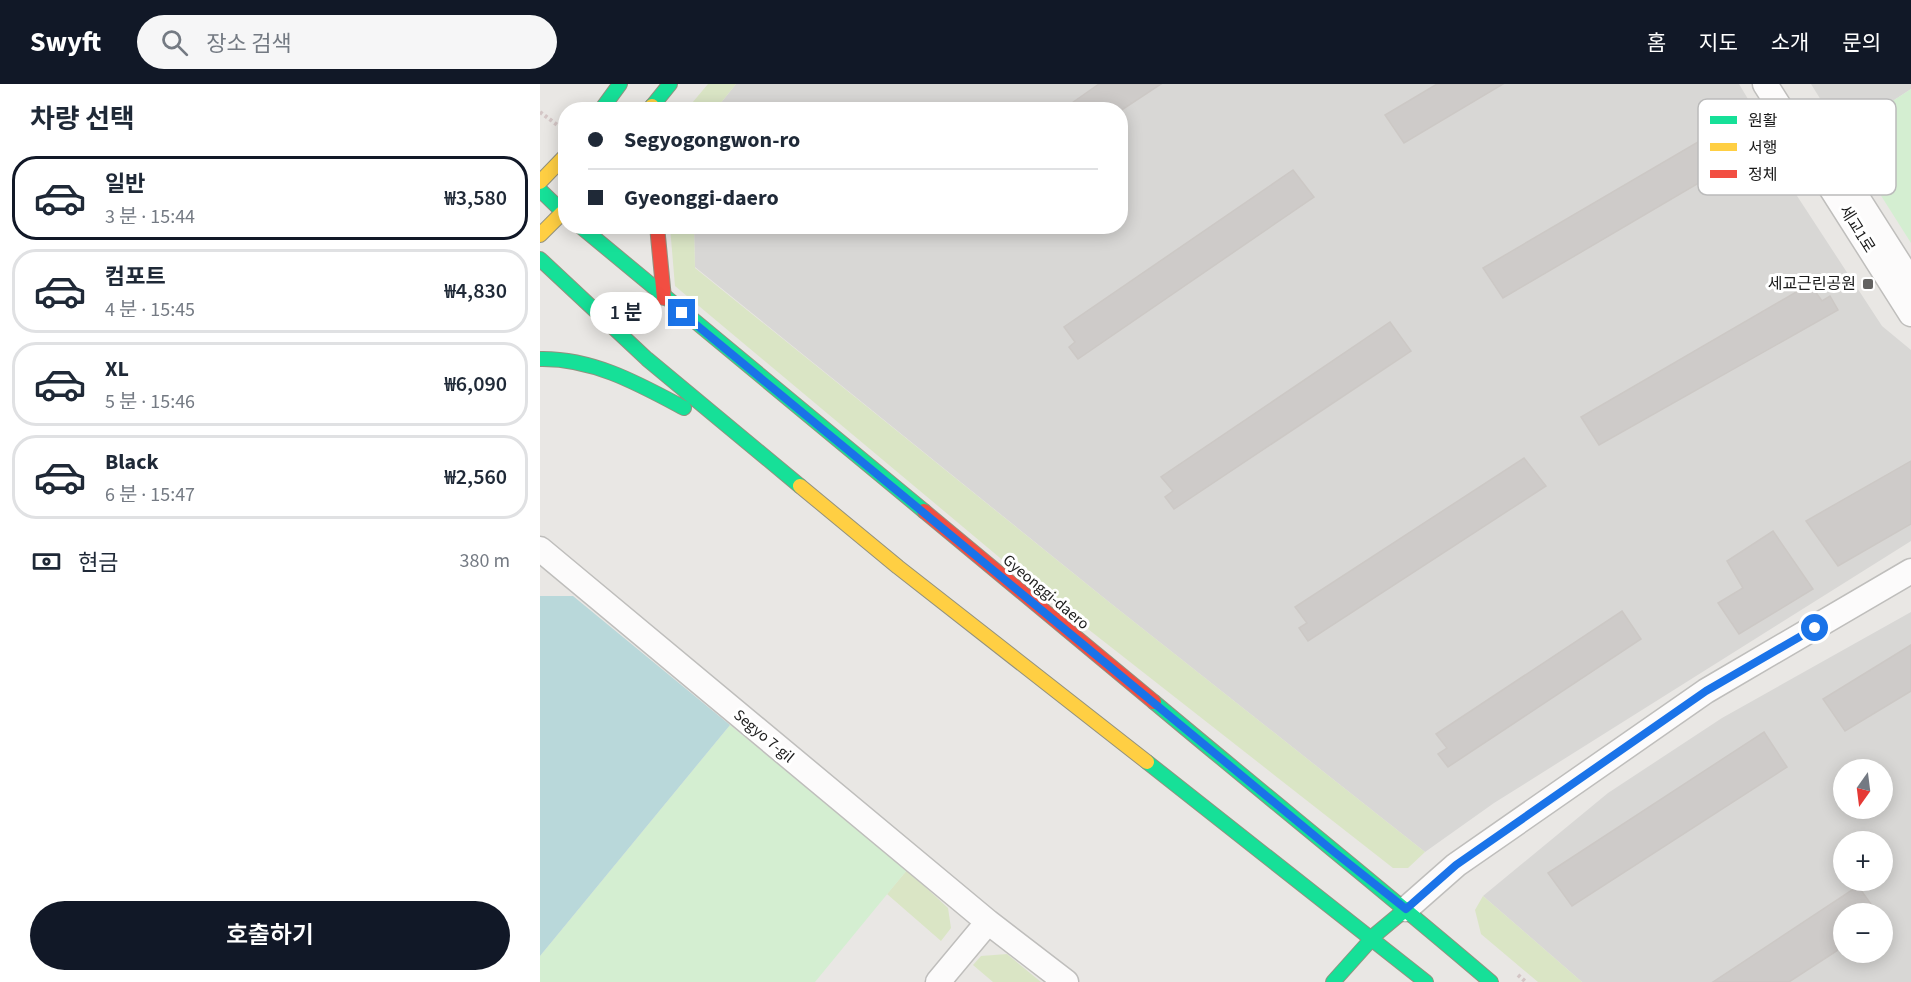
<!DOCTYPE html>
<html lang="ko">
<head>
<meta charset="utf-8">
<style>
  :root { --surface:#fff; --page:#f6f6f7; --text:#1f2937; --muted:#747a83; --line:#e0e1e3; --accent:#111827 }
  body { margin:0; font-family:"Source Sans 3","Noto Sans KR",sans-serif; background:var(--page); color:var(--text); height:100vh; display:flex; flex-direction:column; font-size:22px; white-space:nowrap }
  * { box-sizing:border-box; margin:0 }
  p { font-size:20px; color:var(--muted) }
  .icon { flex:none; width:33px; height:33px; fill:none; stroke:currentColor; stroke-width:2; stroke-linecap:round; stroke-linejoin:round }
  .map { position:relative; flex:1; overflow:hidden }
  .panel { display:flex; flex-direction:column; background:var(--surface); width:540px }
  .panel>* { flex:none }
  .banner { position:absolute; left:18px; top:18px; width:570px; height:132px; border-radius:24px; box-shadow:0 3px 15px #0003; display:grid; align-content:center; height:132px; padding:0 30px; background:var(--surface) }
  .needle { width:39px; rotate:194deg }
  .buttons { position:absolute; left:1293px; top:675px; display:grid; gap:12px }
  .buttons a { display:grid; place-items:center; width:60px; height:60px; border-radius:50%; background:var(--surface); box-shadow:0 3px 15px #0003; font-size:30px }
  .end { position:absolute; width:27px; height:27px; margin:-14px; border:8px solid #1a73e8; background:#fff; box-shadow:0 0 0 3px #fff }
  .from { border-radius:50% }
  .bubble { position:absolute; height:42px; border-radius:21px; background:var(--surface); box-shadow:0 3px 15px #0003; font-size:20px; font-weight:600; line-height:42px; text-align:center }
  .banner b { display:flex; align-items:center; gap:21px; height:57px; font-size:22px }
  .banner b+b { border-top:2px solid var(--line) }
  .banner i { width:15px; height:15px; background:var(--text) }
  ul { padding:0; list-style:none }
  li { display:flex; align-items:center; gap:18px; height:84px; margin:0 12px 9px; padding:0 18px; border:3px solid var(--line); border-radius:24px }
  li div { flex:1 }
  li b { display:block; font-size:22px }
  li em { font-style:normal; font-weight:600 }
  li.on { border-color:var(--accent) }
  li>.icon { width:54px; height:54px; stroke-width:1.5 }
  h2 { padding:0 30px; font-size:27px; line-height:72px }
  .pay { display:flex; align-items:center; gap:15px; height:66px; padding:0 30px; font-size:22px }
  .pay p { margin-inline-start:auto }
  .cta { display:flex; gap:12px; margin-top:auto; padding:12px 30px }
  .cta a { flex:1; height:69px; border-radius:36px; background:var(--accent); color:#fff; font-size:24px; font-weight:600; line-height:69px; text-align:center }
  header { display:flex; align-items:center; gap:36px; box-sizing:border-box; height:84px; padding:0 30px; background:var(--accent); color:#fff }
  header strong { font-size:28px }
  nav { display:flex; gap:33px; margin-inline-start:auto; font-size:21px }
  .search { width:420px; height:54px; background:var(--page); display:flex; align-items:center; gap:15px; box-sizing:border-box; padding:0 21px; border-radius:33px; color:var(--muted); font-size:22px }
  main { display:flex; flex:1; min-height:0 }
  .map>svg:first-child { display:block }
</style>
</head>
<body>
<header>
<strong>Swyft</strong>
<div class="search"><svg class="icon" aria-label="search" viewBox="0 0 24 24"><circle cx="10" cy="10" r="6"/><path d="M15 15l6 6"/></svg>장소 검색</div>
<nav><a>홈</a><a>지도</a><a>소개</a><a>문의</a></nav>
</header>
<main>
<section class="panel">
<h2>차량 선택</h2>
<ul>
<li class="on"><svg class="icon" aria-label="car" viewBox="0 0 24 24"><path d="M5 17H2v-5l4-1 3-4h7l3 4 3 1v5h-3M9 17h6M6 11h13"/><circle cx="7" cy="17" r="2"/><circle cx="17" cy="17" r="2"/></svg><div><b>일반</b><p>3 분 · 15:44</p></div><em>₩3,580</em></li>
<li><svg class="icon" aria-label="car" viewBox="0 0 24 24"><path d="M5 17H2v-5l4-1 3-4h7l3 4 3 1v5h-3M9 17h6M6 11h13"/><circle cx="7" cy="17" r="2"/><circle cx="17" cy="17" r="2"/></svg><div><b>컴포트</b><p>4 분 · 15:45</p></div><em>₩4,830</em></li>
<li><svg class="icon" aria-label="car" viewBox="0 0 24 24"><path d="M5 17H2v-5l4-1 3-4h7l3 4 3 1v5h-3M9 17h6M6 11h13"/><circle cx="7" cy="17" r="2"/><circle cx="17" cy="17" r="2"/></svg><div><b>XL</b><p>5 분 · 15:46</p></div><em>₩6,090</em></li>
<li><svg class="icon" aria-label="car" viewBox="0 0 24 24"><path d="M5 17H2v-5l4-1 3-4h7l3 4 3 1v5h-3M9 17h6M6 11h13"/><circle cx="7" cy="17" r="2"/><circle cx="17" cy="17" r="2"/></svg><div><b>Black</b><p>6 분 · 15:47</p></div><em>₩2,560</em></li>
</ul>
<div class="pay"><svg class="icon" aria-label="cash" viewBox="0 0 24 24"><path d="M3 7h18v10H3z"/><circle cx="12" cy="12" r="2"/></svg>현금<p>380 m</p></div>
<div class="cta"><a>호출하기</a></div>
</section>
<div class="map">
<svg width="1371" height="898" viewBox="0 0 1371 898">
  <rect width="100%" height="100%" fill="#e9e7e4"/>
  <path fill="#d8d7d5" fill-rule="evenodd" d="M196 0H1199L1208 15 1229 69 1342 242 1371 266V457L954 719 885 768 569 518 155 183 154 143 580 142V26L176 25Z
    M1271 0H1371V5L1302 50Z
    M1371 528V898H1042L943 812 1068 709 1182 634ZM1304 686H1342V724H1304ZM1304 758H1342V796H1304ZM1304 830H1342V868H1304Z"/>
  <path fill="#dae5c5" d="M168 0H196L176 25H147Z
    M130 143H154L155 184 569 518 885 768 868 784H853L502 509 135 202Z
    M367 786 408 824 411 844 401 857 347 810Z
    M943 812 1042 898H998L941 850 935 826Z
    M467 870 501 898H453L433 881 441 872Z"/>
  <path fill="#d4eed1" d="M1371 5V159L1302 50Z
    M190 641 367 786 275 898H0V872Z"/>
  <path fill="#b9d8da" d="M0 512H33L190 641 0 872Z"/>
  <path fill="#cecbc9" stroke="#ccc8c5" stroke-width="1.5" d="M559 0H621L580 27V26H522Z
    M897 0H963L864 59 845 31Z
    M1175 48 1185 64 1195 59 1203 73 963 214 943 184Z
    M753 86 774 113 538 275 529 263 535 258 524 243Z
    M1270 200 1282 217 1290 212 1298 226 1059 361 1041 333Z
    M850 238 871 267 634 425 625 413 633 407 621 393Z
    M984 374 1006 402 768 557 759 544 767 539 755 523Z
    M1371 377V440L1298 482 1266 437Z
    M1233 447 1273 505 1199 550 1178 519 1203 504 1187 477Z
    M1082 527 1101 555 908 683 898 670 907 664 896 650Z
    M1371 561V607L1305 647 1283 615Z
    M1224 648 1247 683 1032 822 1008 789Z
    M1318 802 1338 830H1304V862L1249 898H1173Z"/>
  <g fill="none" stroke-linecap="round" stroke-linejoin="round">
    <g stroke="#bfbebc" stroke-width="27">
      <path id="street" d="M1225 0 1371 230
        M1306 96 1371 198
        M0 465 448 838 526 898
        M866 825 916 781 1166 607 1371 487
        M398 898 448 838"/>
    </g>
    <g stroke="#92917e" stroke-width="16">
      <path id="fast" d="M61 26 80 0
        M109 26 130 0
        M0 106 26 131
        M40 142 384 427
        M0 175 107 275 260 402
        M0 275C53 274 99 300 144 324
        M614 618C726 712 840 803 951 898
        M607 678 886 898
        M793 898 836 850 866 825"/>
    </g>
    <g stroke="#92917e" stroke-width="16">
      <path id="slow" d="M112 22V26
        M0 98 26 71
        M0 151 22 129
        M260 402 358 483 607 678"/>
    </g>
    <g stroke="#92917e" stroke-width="16">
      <path id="jam" d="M117 142 124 214
        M384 427 614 618"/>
    </g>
    <path stroke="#d4c6c6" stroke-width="4" stroke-dasharray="3 3" stroke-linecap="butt" d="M0 28 20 43
      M978 891 986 898"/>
    <use href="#street" stroke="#fcfbfb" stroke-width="24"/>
    <use href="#fast" stroke="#16e098" stroke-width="14"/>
    <use href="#slow" stroke="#ffcf43" stroke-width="14"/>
    <use href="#jam" stroke="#f24e42" stroke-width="14"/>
  </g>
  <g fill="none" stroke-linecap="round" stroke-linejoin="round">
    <path stroke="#1a73e8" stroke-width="8" d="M142 229 793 767 866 825 916 781 1166 607 1275 544"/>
  </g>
  <rect fill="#636261" stroke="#fff" stroke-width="2" x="1322" y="194" width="12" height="12" rx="3"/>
  <g text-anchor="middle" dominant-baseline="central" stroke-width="6" stroke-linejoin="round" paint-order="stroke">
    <g font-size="16" fill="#1b1b1b" stroke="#fff">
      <text transform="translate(1317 145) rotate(58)">세교1로</text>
      <text transform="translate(506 508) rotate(40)">Gyeonggi-daero</text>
      <text transform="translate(224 652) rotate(40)">Segyo 7-gil</text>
    </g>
    <g font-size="16" fill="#1b1b1b" stroke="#fff" text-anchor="end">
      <text x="1316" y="200">세교근린공원</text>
    </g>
  </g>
  <rect x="1158" y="15" width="198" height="96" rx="9" fill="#fff" stroke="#bbb" stroke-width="1.5"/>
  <rect x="1170" y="32" width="27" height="8" fill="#16e098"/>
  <rect x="1170" y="59" width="27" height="8" fill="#ffcf43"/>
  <rect x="1170" y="86" width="27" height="8" fill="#f24e42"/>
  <g font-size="16" fill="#1b1b1b">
    <text x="1208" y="42">원활</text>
    <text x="1208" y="69">서행</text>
    <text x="1208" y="96">정체</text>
  </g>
</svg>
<div class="buttons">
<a><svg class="needle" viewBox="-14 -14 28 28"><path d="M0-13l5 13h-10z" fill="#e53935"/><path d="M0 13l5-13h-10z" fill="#747a83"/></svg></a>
<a>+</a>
<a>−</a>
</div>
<i class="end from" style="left:1275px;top:544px"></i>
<i class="end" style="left:142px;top:229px"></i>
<div class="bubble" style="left:50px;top:208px;width:72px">1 분</div>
<div class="banner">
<b><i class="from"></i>Segyogongwon-ro</b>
<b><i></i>Gyeonggi-daero</b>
</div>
</div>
</main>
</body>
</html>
